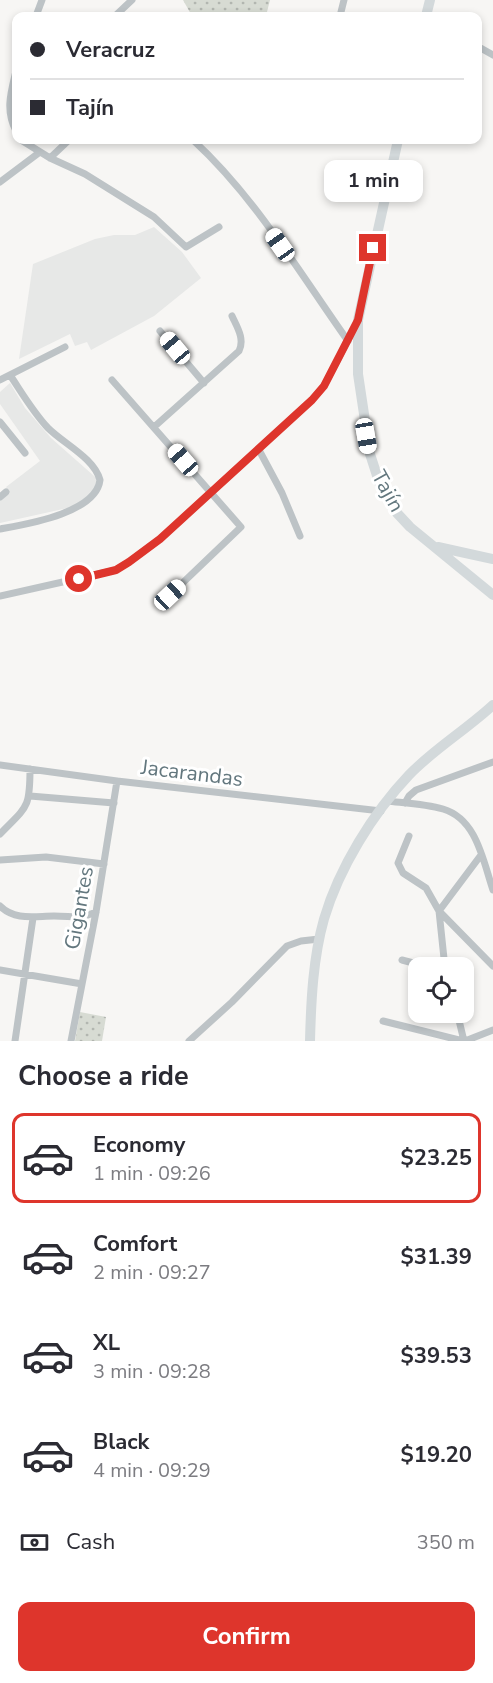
<!DOCTYPE html>
<html lang="en">
<head>
<meta charset="utf-8">
<style>
  :root { --surface:#fff; --page:#f7f7f7; --text:#2b2b33; --muted:#7c7c81; --line:#e1e1e2; --accent:#de352c }
  body { margin:0; font-family:"Nunito Sans",sans-serif; background:var(--page); color:var(--text); height:100vh; display:flex; flex-direction:column; font-size:22px; white-space:nowrap }
  * { box-sizing:border-box; margin:0 }
  p { font-size:20px; color:var(--muted) }
  .icon { flex:none; width:33px; height:33px; fill:none; stroke:currentColor; stroke-width:2; stroke-linecap:round; stroke-linejoin:round }
  .map { position:relative; height:1041px; overflow:hidden }
  .details { display:flex; flex-direction:column; background:var(--surface); flex:1 }
  .details>* { flex:none }
  .guide { position:absolute; left:12px; top:12px; width:470px; height:132px; border-radius:12px; box-shadow:0 3px 9px #0003; display:grid; align-content:center; height:132px; padding:0 18px; background:var(--surface) }
  .controls { position:absolute; left:408px; top:957px; display:grid; gap:12px }
  .controls a { display:grid; place-items:center; width:66px; height:66px; border-radius:12px; background:var(--surface); box-shadow:0 3px 9px #0003; font-size:30px }
  .end { position:absolute; width:27px; height:27px; margin:-14px; border:8px solid #de352c; background:#fff; box-shadow:0 0 0 3px #fff }
  .from { border-radius:50% }
  .bubble { position:absolute; height:42px; border-radius:12px; background:var(--surface); box-shadow:0 3px 9px #0003; font-size:20px; font-weight:700; line-height:42px; text-align:center }
  .car { position:absolute; width:18px; height:36px; margin:-18px -9px; border-radius:8px; box-shadow:0 0 4px 2px #0007; background:linear-gradient(#fff 24%,#345 0 40%,#fff 0 76%,#345 0 86%,#fff 0) }
  .guide b { display:flex; align-items:center; gap:21px; height:57px; font-size:22px }
  .guide b+b { border-top:2px solid var(--line) }
  .guide i { width:15px; height:15px; background:var(--text) }
  ul { padding:0; list-style:none }
  li { display:flex; align-items:center; gap:18px; height:90px; margin:0 12px 9px; padding:0 6px; border:3px solid transparent; border-radius:12px }
  li div { flex:1 }
  li b { display:block; font-size:22px }
  li em { font-style:normal; font-weight:700 }
  li.current { border-color:var(--accent) }
  li>.icon { width:54px; height:54px; stroke-width:1.5 }
  h2 { padding:0 18px; font-size:27px; line-height:72px }
  .pay { display:flex; align-items:center; gap:15px; height:66px; padding:0 18px; font-size:22px }
  .pay p { margin-inline-start:auto }
  .button { display:flex; gap:12px; margin-top:auto; padding:12px 18px }
  .button a { flex:1; height:69px; border-radius:12px; background:var(--accent); color:#fff; font-size:24px; font-weight:700; line-height:69px; text-align:center }
  .map>svg:first-child { display:block }
</style>
</head>
<body>
<div class="map">
<svg width="493" height="1041" viewBox="0 0 493 1041">
  <defs>
    <pattern id="grass-dots" width="8" height="8" patternUnits="userSpaceOnUse" patternTransform="scale(1.5)"><rect width="8" height="8" fill="#d7dbd3"/><path d="M2 2h.1M6 6h.1" fill="none" stroke="#b2b6b0" stroke-width="1.8" stroke-linecap="round"/></pattern>
  </defs>
  <rect width="100%" height="100%" fill="#f7f6f4"/>
  <path fill="#e7e8e7" d="M154 227 182 252 201 278 154 316 91 350 87 342 75 346 70 334 19 359 33 264 95 239 114 235H135Z
    M10 383 25 408 51 438 102 483 100 491 91 499 72 507 0 523V501L10 493 6 487 40 461 0 404V392Z"/>
  <path fill="url(#grass-dots)" d="M183 0H270L266 16H192Z
    M80 1012 106 1017 102 1041H75Z"/>
  <g fill="none" stroke-linecap="round" stroke-linejoin="round">
    <path stroke="#bdc3c6" stroke-width="7" d="M36 16 42 0
      M115 16 132 0
      M340 16 344 0
      M477 46 493 55
      M16 71C11 92 5 110 16 131
      M21 140 50 158 85 174 154 217 186 247 219 227
      M193 140C255 197 299 272 348 341
      M50 158 69 140
      M0 182 40 152
      M160 331 204 383
      M0 380 65 347
      M112 380 241 527 170 595
      M0 422 25 453
      M154 427 239 351C245 339 237 327 232 316
      M259 450 282 493 300 536
      M0 497 6 492
      M0 529C27 524 96 513 100 480 94 458 64 444 48 428 33 412 22 393 10 375
      M0 596 116 570 129 562 160 539 312 400 324 386 357 323
      M0 765 117 781 381 811
      M30 796 114 803
      M387 801C405 803 426 804 443 809 477 819 483 861 493 890
      M405 803 409 796 416 790 493 762
      M0 834C27 806 30 809 30 769
      M409 836 398 863 403 873 426 888 439 911 493 966
      M0 860 46 857 104 864
      M0 906C15 921 35 916 54 916 74 916 77 920 96 912
      M439 911 481 855
      M439 911 445 968
      M402 960 432 968
      M0 970 82 984
      M457 1012 464 1041
      M383 1021 463 1041
      M15 1041 33 918
      M71 1041 96 912 117 781
      M189 1041 232 1002 287 946 301 941 319 939
      M465 1041 493 1030"/>
    <path stroke="#d3d9db" stroke-width="10" d="M426 16 430 0
      M398 140 358 320V374L370 454 381 488 396 512 410 527 493 595
      M438 547 493 559
      M310 1041C311 1001 313 958 324 919 339 868 373 813 409 775 434 749 466 730 493 705"/>
  </g>
  <g fill="none" stroke-linecap="round" stroke-linejoin="round">
    <path stroke="#de352c" stroke-width="8" d="M79 579 116 570 129 562 160 539 312 400 324 386 358 320 373 248"/>
  </g>
  <g text-anchor="middle" dominant-baseline="central" stroke-width="6" stroke-linejoin="round" paint-order="stroke">
    <g font-size="21" fill="#63777e" stroke="#fff">
      <text transform="translate(388 491) rotate(61)">Tajín</text>
      <text transform="translate(192 773) rotate(7)">Jacarandas</text>
      <text transform="translate(79 908) rotate(-80)">Gigantes</text>
    </g>
  </g>
</svg>
<div class="controls">
<a><svg class="icon" aria-label="locate" viewBox="0 0 24 24"><circle cx="12" cy="12" r="6"/><path d="M12 2v4M12 18v4M2 12h4M18 12h4"/></svg></a>
</div>
<i class="end from" style="left:79px;top:579px"></i>
<i class="end" style="left:373px;top:248px"></i>
<div class="bubble" style="left:324px;top:160px;width:99px">1 min</div>
<i class="car" style="left:280px;top:245px;rotate:325deg"></i>
<i class="car" style="left:175px;top:348px;rotate:320deg"></i>
<i class="car" style="left:366px;top:436px;rotate:170deg"></i>
<i class="car" style="left:183px;top:460px;rotate:319deg"></i>
<i class="car" style="left:170px;top:595px;rotate:47deg"></i>
<div class="guide">
<b><i class="from"></i>Veracruz</b>
<b><i></i>Tajín</b>
</div>
</div>
<section class="details">
<h2>Choose a ride</h2>
<ul>
<li class="current"><svg class="icon" aria-label="car" viewBox="0 0 24 24"><path d="M5 17H2v-5l4-1 3-4h7l3 4 3 1v5h-3M9 17h6M6 11h13"/><circle cx="7" cy="17" r="2"/><circle cx="17" cy="17" r="2"/></svg><div><b>Economy</b><p>1 min · 09:26</p></div><em>$23.25</em></li>
<li><svg class="icon" aria-label="car" viewBox="0 0 24 24"><path d="M5 17H2v-5l4-1 3-4h7l3 4 3 1v5h-3M9 17h6M6 11h13"/><circle cx="7" cy="17" r="2"/><circle cx="17" cy="17" r="2"/></svg><div><b>Comfort</b><p>2 min · 09:27</p></div><em>$31.39</em></li>
<li><svg class="icon" aria-label="car" viewBox="0 0 24 24"><path d="M5 17H2v-5l4-1 3-4h7l3 4 3 1v5h-3M9 17h6M6 11h13"/><circle cx="7" cy="17" r="2"/><circle cx="17" cy="17" r="2"/></svg><div><b>XL</b><p>3 min · 09:28</p></div><em>$39.53</em></li>
<li><svg class="icon" aria-label="car" viewBox="0 0 24 24"><path d="M5 17H2v-5l4-1 3-4h7l3 4 3 1v5h-3M9 17h6M6 11h13"/><circle cx="7" cy="17" r="2"/><circle cx="17" cy="17" r="2"/></svg><div><b>Black</b><p>4 min · 09:29</p></div><em>$19.20</em></li>
</ul>
<div class="pay"><svg class="icon" aria-label="cash" viewBox="0 0 24 24"><path d="M3 7h18v10H3z"/><circle cx="12" cy="12" r="2"/></svg>Cash<p>350 m</p></div>
<div class="button"><a>Confirm</a></div>
</section>
</body>
</html>
